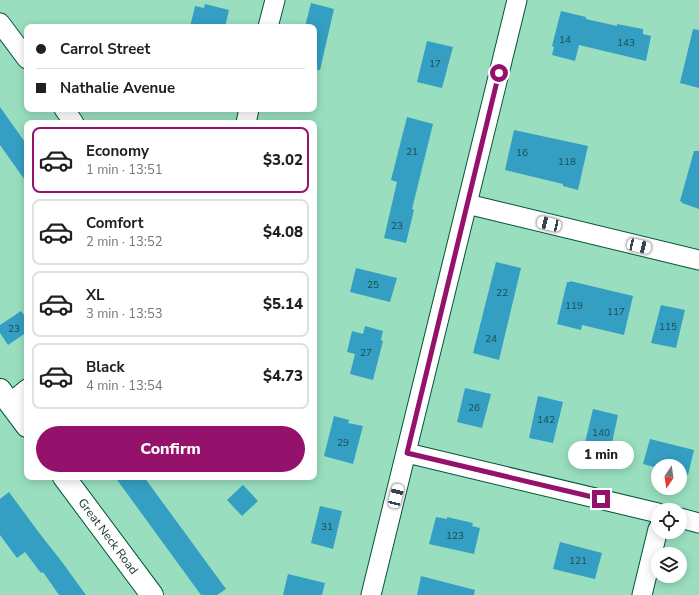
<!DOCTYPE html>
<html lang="en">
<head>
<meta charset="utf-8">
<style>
  :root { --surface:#fff; --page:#f6f6f6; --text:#202124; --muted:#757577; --line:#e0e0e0; --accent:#94126c }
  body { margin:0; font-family:"Nunito Sans",sans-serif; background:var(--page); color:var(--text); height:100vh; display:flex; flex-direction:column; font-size:15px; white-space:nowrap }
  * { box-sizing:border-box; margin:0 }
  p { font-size:13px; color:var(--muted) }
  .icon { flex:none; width:22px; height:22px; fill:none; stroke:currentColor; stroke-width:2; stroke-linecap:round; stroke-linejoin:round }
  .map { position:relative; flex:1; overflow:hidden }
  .side { position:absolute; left:24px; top:120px; width:293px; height:360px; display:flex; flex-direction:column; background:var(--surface); border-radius:8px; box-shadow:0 2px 10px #0003 }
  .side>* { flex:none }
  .guide { position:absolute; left:24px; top:24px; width:293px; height:88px; border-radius:8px; box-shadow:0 2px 10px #0003; display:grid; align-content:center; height:88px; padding:0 12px; background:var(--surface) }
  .needle { width:26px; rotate:193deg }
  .controls { position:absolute; left:651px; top:459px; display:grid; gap:8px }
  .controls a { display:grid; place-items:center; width:36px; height:36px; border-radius:50%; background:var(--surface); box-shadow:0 2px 10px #0003; font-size:20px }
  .end { position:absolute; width:18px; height:18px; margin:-9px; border:5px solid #94126c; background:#fff; box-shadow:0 0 0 2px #fff }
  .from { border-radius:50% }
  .bubble { position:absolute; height:28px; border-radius:14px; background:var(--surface); box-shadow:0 2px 10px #0003; font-size:13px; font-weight:800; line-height:28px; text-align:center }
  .car { position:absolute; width:12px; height:24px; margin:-12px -6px; border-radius:5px; box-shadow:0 0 3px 1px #0007; background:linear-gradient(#fff 24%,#345 0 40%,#fff 0 76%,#345 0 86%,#fff 0) }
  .guide b { display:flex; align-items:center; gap:14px; height:38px; font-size:15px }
  .guide b+b { border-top:1px solid var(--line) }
  .guide i { width:10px; height:10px; background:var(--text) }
  ul { padding:7px 0 0; list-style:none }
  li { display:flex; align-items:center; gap:12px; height:66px; margin:0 8px 6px; padding:0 4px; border:2px solid var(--line); border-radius:8px }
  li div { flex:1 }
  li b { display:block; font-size:15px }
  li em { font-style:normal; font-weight:800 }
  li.current { border-color:var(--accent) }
  li>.icon { width:36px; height:36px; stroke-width:1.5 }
  .button { display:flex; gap:8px; margin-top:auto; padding:8px 12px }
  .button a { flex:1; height:46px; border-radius:24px; background:var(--accent); color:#fff; font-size:16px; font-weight:800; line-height:46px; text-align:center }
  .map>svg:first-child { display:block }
</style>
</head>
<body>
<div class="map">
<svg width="699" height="595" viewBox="0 0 699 595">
  <rect width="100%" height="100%" fill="#99debf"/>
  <path fill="#349fc3" d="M311 3 334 9 320 70H314V27H305Z
    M205 4 229 10 225 27H190L195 6 204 8Z
    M561 11 586 17V19L617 26V24L643 29V34L651 36 646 61 579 45 575 61 552 55 554 47 552 46Z
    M693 29 699 30V88L680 83Z
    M427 41 453 47 442 88 417 82Z
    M0 107 27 145V183L0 145Z
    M407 117 433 124 412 209 414 210 406 243 384 238 397 182 391 180Z
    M514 130 588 146 578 190 563 186V184L505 170Z
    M694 151H699V209L682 203V202L680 201Z
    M496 262 521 268 499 360 473 353Z
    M356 268 397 278 390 302 350 292Z
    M570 281 633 296 624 335 582 325 581 330 557 324 567 282H570Z
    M661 305 685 310 676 348 651 343Z
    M21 311 27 319V332L8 345 0 333V325Z
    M365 326 383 331 381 340 383 341 373 380 350 374 355 354 347 352 352 331 363 334Z
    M465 388 491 394 482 428 457 422Z
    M538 396 563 402 553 443 529 438Z
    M593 409 618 415 609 457 583 451Z
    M334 416 349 420 348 423 363 426 353 464 324 456Z
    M650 439 694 450 688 475 680 473V466H658V468L643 464Z
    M115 477H144L226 589 217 595H201Z
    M243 485 258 501 242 516 227 500Z
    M9 492 40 534 62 562 86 595H59L43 572 41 573 25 552 17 558 0 535V499Z
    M320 506 342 511 333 549 311 543Z
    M436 517 447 519V517L473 523 472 526 480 528 474 554 429 544Z
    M560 542 602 553 595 579 553 569Z
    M288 574 325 583 322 595H283Z
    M421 576 475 590 474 595H417Z"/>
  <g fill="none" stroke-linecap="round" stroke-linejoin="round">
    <g stroke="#02543b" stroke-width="21">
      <path id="street" d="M0 23 27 59
        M268 27 275 0
        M64 109 74 123
        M246 123 249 109
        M467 204 699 260
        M10 403 27 389
        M407 453 658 513
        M680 518 699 523
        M371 595 517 0
        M642 595 658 529"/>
    </g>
    <g stroke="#02543b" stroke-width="24">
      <g id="secondary">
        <path d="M0 390 27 426"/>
        <path id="s1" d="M64 477 152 595"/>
      </g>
    </g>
    <use href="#street" stroke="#fff" stroke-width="19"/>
    <use href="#secondary" stroke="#fff" stroke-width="22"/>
  </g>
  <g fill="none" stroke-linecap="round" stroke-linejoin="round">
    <path stroke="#94126c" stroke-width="5" d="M499 73 407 453 601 499"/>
  </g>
  <g text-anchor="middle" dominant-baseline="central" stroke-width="4" stroke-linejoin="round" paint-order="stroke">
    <g font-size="10" fill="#1b4c4c">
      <text x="565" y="40">14</text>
      <text x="626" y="43">143</text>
      <text x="435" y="64">17</text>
      <text x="412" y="152">21</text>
      <text x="522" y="153">16</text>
      <text x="567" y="162">118</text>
      <text x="397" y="226">23</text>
      <text x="373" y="285">25</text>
      <text x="502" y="293">22</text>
      <text x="574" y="306">119</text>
      <text x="616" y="312">117</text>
      <text x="668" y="327">115</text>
      <text x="14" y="329">23</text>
      <text x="491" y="339">24</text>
      <text x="366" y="353">27</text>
      <text x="474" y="408">26</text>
      <text x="546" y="420">142</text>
      <text x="601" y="433">140</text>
      <text x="343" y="443">29</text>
      <text x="327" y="527">31</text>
      <text x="455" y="536">123</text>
      <text x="578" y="561">121</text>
    </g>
    <g font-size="12" fill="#133024" stroke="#99debf">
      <text stroke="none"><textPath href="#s1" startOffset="74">Great Neck Road</textPath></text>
    </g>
  </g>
</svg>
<div class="controls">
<a><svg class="needle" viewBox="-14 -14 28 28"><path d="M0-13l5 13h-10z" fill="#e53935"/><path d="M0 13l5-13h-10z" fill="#757577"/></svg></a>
<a><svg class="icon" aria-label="locate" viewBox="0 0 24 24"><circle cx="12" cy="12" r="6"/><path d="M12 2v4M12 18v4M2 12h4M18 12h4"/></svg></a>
<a><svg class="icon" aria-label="layers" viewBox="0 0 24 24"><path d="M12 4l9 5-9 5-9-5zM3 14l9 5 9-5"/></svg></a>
</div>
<i class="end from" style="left:499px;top:73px"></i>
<i class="end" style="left:601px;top:499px"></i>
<div class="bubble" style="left:568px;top:441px;width:66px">1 min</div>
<i class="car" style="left:549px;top:224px;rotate:283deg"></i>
<i class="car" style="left:639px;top:246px;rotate:103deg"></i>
<i class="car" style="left:396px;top:496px;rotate:14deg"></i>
<div class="guide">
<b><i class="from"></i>Carrol Street</b>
<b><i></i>Nathalie Avenue</b>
</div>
<section class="side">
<ul>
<li class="current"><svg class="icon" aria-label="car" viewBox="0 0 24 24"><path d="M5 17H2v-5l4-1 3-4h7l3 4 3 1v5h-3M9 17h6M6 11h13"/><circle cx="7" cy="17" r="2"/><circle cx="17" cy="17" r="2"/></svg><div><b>Economy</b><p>1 min · 13:51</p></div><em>$3.02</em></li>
<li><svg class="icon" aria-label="car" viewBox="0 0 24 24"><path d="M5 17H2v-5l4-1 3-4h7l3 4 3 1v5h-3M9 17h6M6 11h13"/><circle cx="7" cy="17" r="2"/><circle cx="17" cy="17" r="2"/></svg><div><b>Comfort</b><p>2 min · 13:52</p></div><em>$4.08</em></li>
<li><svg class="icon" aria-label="car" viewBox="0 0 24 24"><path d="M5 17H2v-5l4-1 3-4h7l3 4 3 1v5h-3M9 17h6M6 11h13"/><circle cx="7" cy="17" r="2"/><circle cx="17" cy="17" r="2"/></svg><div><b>XL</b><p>3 min · 13:53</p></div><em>$5.14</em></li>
<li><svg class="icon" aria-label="car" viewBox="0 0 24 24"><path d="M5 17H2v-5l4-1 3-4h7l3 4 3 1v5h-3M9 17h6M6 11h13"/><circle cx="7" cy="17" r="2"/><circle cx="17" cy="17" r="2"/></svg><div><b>Black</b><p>4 min · 13:54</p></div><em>$4.73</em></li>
</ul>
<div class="button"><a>Confirm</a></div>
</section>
</div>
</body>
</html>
